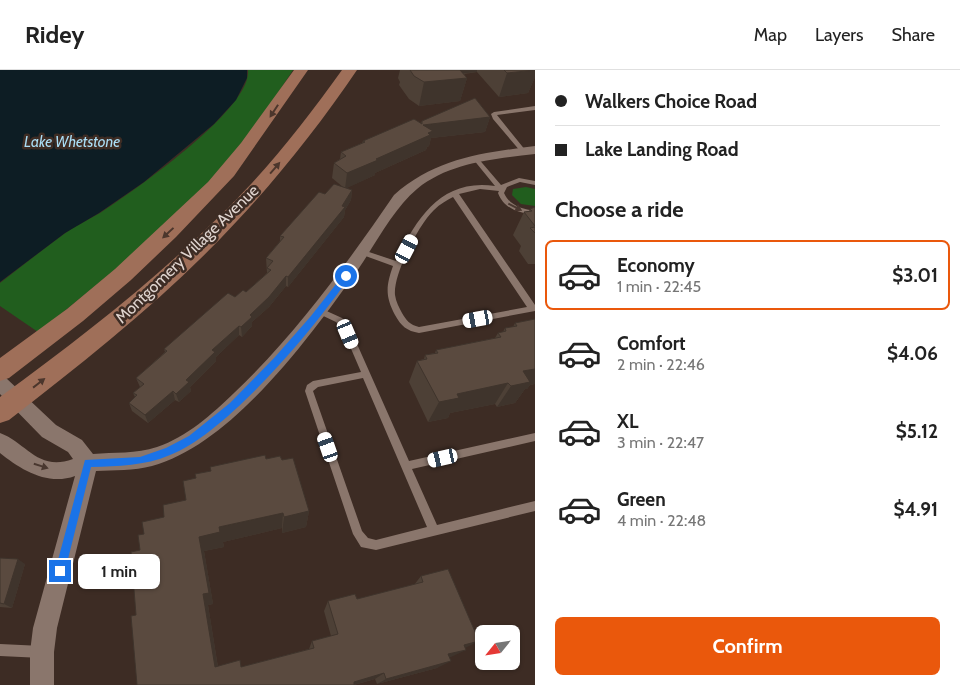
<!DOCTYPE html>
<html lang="en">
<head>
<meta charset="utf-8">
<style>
  :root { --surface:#fff; --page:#f2f2f2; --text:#222; --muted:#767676; --line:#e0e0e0; --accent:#ea580c }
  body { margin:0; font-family:Cabin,sans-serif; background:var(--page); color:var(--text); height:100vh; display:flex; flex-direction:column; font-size:19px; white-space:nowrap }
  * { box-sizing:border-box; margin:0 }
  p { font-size:16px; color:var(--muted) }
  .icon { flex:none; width:28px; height:28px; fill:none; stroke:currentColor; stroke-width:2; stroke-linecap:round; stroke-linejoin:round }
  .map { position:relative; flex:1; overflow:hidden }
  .panel { display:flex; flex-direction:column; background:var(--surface); width:425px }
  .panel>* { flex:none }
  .hud { display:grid; align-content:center; height:110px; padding:0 20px; background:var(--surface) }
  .needle { width:32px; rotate:240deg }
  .controls { position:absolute; left:475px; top:555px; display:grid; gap:10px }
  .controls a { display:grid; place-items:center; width:45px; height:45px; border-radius:8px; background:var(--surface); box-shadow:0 1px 4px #0004; font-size:25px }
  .end { position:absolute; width:22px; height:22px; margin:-11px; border:6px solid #1a73e8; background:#fff; box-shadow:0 0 0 2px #fff }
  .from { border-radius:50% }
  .bubble { position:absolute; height:35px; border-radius:8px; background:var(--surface); box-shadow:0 1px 4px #0004; font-size:16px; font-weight:700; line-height:35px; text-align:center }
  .car { position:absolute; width:15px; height:30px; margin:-15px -8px; border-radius:6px; box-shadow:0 0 4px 1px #0007; background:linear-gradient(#fff 24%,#345 0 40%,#fff 0 76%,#345 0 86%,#fff 0) }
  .hud b { display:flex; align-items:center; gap:18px; height:48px; font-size:19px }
  .hud b+b { border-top:1px solid var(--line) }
  .hud i { width:12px; height:12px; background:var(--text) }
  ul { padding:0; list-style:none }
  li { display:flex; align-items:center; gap:15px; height:70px; margin:0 10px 8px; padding:0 10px; border:2px solid transparent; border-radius:8px }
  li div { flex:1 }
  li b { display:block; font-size:19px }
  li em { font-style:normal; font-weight:700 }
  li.active { border-color:var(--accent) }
  li>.icon { width:45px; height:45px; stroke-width:1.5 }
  h2 { padding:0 20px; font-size:22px; line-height:60px }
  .button { display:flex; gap:10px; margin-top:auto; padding:10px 20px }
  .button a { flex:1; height:58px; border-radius:8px; background:var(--accent); color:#fff; font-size:20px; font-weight:700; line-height:58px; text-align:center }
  header { display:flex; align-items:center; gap:30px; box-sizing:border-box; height:70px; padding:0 25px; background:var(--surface); border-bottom:1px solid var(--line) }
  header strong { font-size:24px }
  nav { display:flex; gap:28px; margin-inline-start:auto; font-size:18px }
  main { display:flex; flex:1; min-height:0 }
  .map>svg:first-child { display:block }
</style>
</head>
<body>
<header>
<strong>Ridey</strong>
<nav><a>Map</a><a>Layers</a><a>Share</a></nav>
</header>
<main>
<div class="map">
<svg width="535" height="615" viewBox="0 0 535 615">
  <rect width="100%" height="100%" fill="#3d2c24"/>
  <path fill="#215e1e" d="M248 0H293C270 35 247 70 219 101 165 161 101 212 38 262L0 236V213C21 197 42 180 64 164 75 156 88 150 100 143 132 122 252 39 248 0Z
    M526 117 535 119V136L521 134 512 125 513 119Z"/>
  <path fill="#0d1d24" d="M0 0H247V8L236 30 214 54 144 112 99 143 65 163 0 212Z"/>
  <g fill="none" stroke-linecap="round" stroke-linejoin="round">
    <path fill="#8a766c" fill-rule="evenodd" d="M535 36V40L497 45 526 81 521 82 493 49 491 44 494 42Z
      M473 87H477L501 115 519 108 535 111V115L520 112 507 117 504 123C510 136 522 139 535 141V145C519 143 504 139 498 123L499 121 480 119 459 124 535 235V241L419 263C407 261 401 256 395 245 385 226 386 216 393 196L360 184 359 182 363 180 396 191C416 149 441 108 495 116L473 89ZM453 127 527 237 419 257C410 255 406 250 402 243 399 237 396 232 395 225 393 204 419 154 434 140 440 134 447 130 453 127Z
      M320 238 342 248 349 256 409 391 535 363V371L412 399 437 455 535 431V441L376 480 361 477 353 464 305 321 307 315 313 311 361 302 343 260 336 252 317 243 316 241 317 239ZM363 308 427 457 376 470 368 468 362 461 313 321 318 317Z
      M0 574 42 576 46 578 48 582 46 586 42 588 0 586Z"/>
    <path fill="#8a766c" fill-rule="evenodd" d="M535 76V84C495 89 450 92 417 119 394 138 376 173 359 198 312 264 233 374 152 396 134 401 114 400 96 401L57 558 54 582V615H30V582L33 558 75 406C48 416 21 400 0 383V363C27 373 38 402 73 389L68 382 42 367 0 324V306L6 308 56 355 82 370 93 384C114 382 136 384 157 377 187 367 212 344 234 323 296 264 346 195 394 125 436 88 482 83 535 76Z"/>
    <path fill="#9f6f59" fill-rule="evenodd" d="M294 0H308L234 106 176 167 131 210 83 251 9 308 0 311V288L67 239 115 199 208 112 241 73Z
      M342 0H357C321 53 281 104 237 151 169 225 89 288 9 350L0 353V327C89 262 176 194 252 113 285 77 314 39 342 0Z"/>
  </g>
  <path fill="#4d4036" d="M400 0H535V7L528 23 499 27 477 2 464 4 467 8 460 31 419 36 409 29 399 15 400 12 398 8Z
    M490 47 485 62 431 68 429 76 427 77 426 80 375 103V105L346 118 352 120 351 130 345 140 344 147 288 217 286 216 269 237 252 252V256L242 267 239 265 216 287V291L190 317 191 321 179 332 175 330 148 353 132 341 129 333 135 327 133 323 140 317 136 308 165 282 164 279 235 227 246 222 267 203 266 188 280 171V166L325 124 343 117 332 108 334 93 340 89 341 82 362 73 363 71 421 53 422 51Z
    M535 137V194H528L519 181 521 176 513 165 524 142 529 141 530 139Z
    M535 249V314L530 315 527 319H525L515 333 497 337 495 334 450 343 448 348 428 352 409 312 417 291 424 289 425 285 435 283 436 280 495 268 498 263 503 262 505 258 513 257 515 253Z
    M266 389 282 390 309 441 306 457 282 463V458L223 472 224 477 204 481 213 534 208 535 218 597H242L309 579 312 571 331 566 324 541 328 531 357 529 414 515 421 506 465 577 449 587 437 598 377 614 375 609 354 615H137L136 545 140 480 144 464 186 430 196 408Z
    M0 488 25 494 12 538 0 537Z"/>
  <path fill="#3f342c" d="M442 0H477V2L440 6Z
    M535 0V7L528 23 499 27 507 3Z
    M467 8 460 31 419 36 424 12Z
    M490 47 485 62 431 68 429 76 427 77 426 80 375 103V105L345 119 347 103 376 89 423 55Z
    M352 120 351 130 345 140 344 147 288 217V207L342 136Z
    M286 206V216L269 237 252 252V256L242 267 241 257 250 245Z
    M239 256V265L216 287V291L190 317 191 321 179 332 176 324 186 310 212 280Z
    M535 299V314L530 315 527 319H525L515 333 497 337 511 316 523 301Z
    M508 313 495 334 450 343 448 348 428 352 439 332 457 324Z
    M173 321 175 330 148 353 145 345Z
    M309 441 306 457 282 463 284 447Z
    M283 443 282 458 223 472 224 477 204 481 213 534 208 535 219 604 215 597 203 524 199 467 219 457Z
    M18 489 25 494 12 538 4 534Z
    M479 571 463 579 464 575Z
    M466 580 451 587 435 591 448 584Z
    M451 591 437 598 377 614 386 609Z
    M384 603 375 609 353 615 354 612Z"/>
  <path fill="#5a4a3f" stroke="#3f342c" d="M410 0H460L467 8 424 12 414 6Z
    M504 0H535L507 3Z
    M475 28 490 47 423 55 433 61 428 63 430 65 376 89 378 90 347 103 334 93 346 86 341 82 365 72 363 71 414 49 422 54V51Z
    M334 114 352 120 342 136 345 137 288 207 286 206 269 227 250 245 252 247 241 257 239 256 212 280 215 282 186 310 189 312 176 324 173 321 145 345 129 333 137 325 133 323 144 314 136 308 167 281 164 279 228 223 235 227 243 220 246 222 271 200 267 198 273 191 266 188 284 167 280 166 319 122 325 124Z
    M535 137V156L524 142 532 141 530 139Z
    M535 157V163L530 158Z
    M535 249V299L523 301 530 312 511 316 508 313 457 324 459 328 439 332 417 291 427 289 425 285 438 283 436 280 501 267 498 263 506 261 505 258 517 256 515 253Z
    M265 385 266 389 280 386 282 390 293 388 309 441 284 447 283 443 219 457 220 462 199 467 209 523 203 524 215 597 240 590 241 597 314 578 312 571 338 564 328 531 355 524 357 529 423 512 421 506 448 499 479 571 464 575 466 580 448 584 451 591 386 609 384 603 354 612V615H137L131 546 136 545 131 482 140 480 138 465 144 464 142 452 164 447 163 435 186 430 183 411 196 408 195 404 211 401 210 397Z
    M0 488 18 489 4 534 0 533Z"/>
  <defs><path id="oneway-solid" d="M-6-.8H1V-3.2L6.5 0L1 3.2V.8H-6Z" transform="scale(1.25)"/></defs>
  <g fill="#4c362c">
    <use href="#oneway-solid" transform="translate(274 41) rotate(123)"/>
    <use href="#oneway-solid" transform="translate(275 98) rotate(-49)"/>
    <use href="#oneway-solid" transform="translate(168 163) rotate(137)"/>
    <use href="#oneway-solid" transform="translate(39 313) rotate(-38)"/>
  </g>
  <g fill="#49372f">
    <use href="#oneway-solid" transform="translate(515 137) rotate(27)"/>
    <use href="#oneway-solid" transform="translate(41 396) rotate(17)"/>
  </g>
  <path fill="#1a73e8" d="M344 204 350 206C316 257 227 363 170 385 144 396 119 396 91 397L65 501 64 504H57L55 501 85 390 140 387 166 378 189 366 230 333 275 287 311 246Z"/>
  <g text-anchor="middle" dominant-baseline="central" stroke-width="5" stroke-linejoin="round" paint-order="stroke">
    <g font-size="15" font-style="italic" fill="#aadef6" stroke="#3d2c24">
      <text x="72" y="72">Lake Whetstone</text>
    </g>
    <g font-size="16" fill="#e0d5d0" stroke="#3d2c24">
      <text transform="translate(187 184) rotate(-44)">Montgomery Village Avenue</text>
    </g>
  </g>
</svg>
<div class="controls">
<a><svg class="needle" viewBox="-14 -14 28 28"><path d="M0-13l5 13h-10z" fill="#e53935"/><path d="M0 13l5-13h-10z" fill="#767676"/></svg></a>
</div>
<i class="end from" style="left:346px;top:206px"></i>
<i class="end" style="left:60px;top:501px"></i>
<div class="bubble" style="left:78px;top:484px;width:82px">1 min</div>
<i class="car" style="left:407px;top:179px;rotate:28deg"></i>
<i class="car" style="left:478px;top:249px;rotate:260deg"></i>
<i class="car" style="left:348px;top:264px;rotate:157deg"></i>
<i class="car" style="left:328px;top:377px;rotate:341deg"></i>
<i class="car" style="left:443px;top:388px;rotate:257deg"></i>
</div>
<section class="panel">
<div class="hud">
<b><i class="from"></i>Walkers Choice Road</b>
<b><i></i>Lake Landing Road</b>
</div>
<h2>Choose a ride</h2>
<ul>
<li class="active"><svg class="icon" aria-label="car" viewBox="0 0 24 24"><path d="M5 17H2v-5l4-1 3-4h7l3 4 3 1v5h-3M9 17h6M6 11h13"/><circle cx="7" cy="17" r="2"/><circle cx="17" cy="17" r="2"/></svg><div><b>Economy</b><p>1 min · 22:45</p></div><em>$3.01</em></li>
<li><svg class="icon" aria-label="car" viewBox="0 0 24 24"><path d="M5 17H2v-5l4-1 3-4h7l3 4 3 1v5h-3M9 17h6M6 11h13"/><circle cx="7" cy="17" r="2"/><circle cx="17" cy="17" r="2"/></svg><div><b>Comfort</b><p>2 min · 22:46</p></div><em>$4.06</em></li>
<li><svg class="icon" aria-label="car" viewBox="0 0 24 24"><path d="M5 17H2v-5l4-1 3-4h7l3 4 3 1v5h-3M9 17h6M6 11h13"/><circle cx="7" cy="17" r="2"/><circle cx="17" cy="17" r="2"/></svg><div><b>XL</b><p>3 min · 22:47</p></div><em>$5.12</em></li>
<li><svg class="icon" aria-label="car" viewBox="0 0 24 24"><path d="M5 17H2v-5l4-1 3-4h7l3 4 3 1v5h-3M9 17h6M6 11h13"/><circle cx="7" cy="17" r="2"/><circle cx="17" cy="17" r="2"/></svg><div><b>Green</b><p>4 min · 22:48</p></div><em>$4.91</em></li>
</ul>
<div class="button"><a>Confirm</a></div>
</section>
</main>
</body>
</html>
